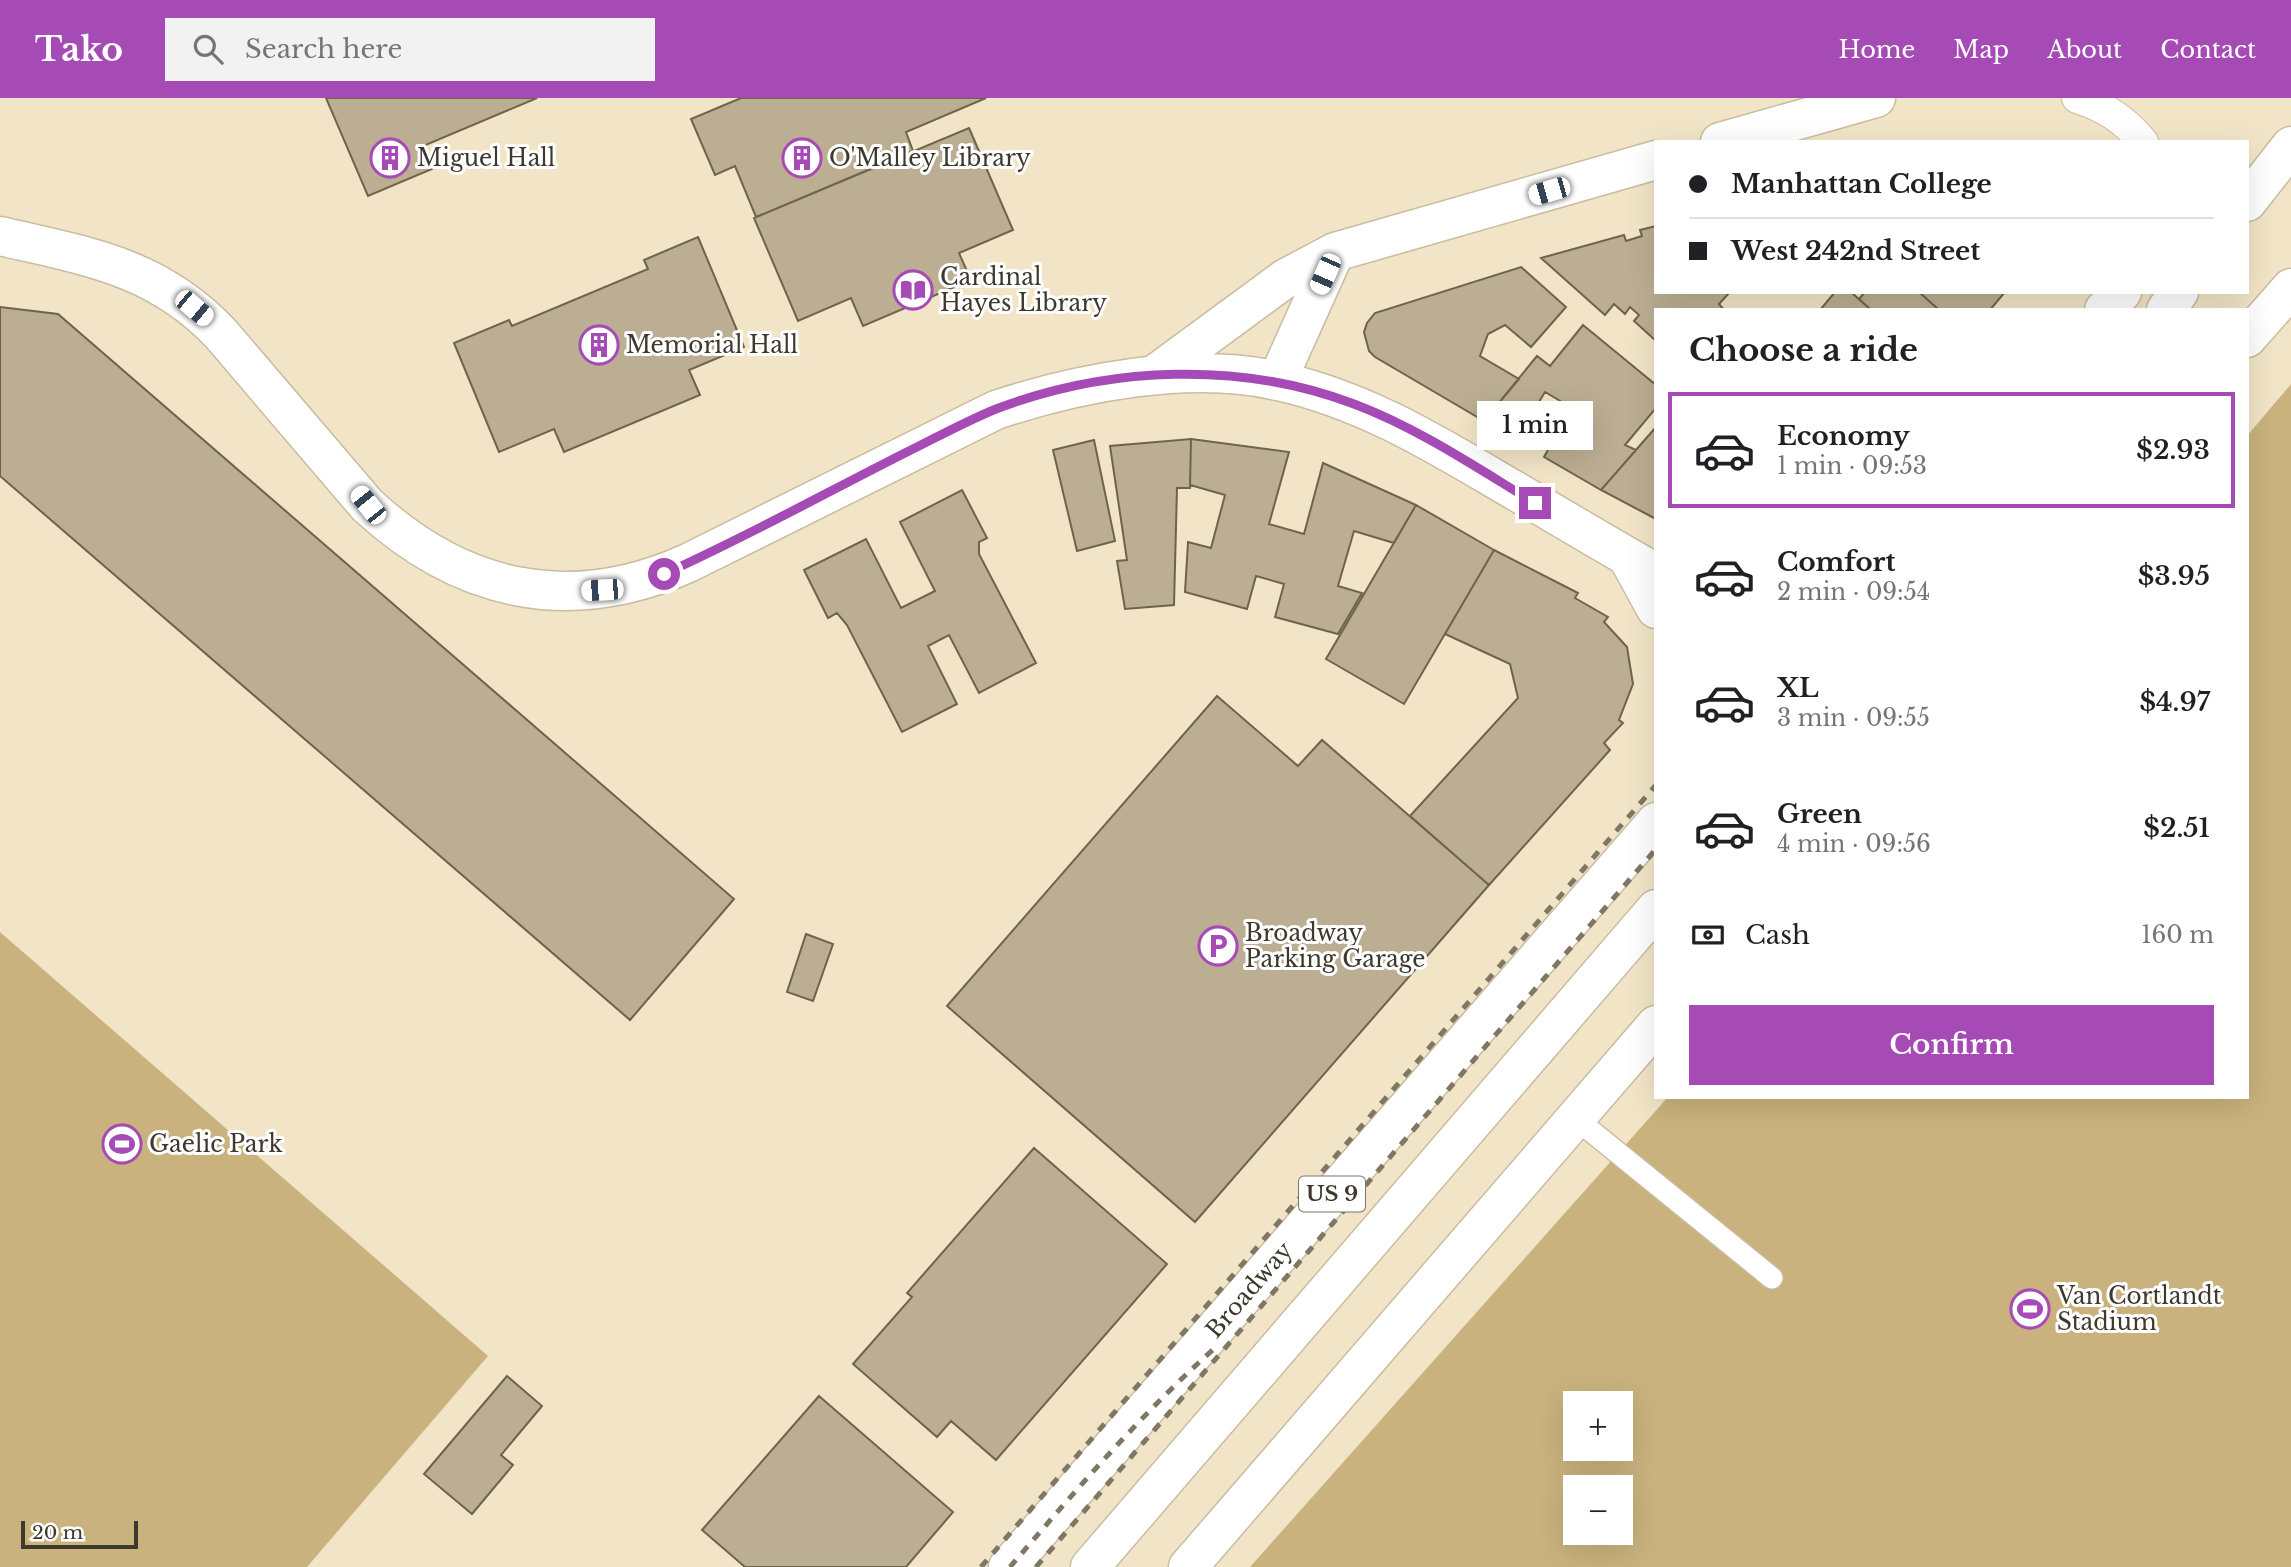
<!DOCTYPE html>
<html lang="en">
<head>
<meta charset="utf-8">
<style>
  :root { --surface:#fff; --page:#f2f2f2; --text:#202124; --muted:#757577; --line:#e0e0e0; --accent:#a64bb6 }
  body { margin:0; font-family:"Libre Baskerville",serif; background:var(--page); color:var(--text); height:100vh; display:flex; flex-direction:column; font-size:26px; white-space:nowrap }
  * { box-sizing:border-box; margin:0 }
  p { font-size:23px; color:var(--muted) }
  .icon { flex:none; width:38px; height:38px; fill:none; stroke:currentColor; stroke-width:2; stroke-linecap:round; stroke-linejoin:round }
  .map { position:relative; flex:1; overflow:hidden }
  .sheet { position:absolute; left:1654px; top:210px; width:595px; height:791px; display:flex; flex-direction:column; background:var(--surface); border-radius:0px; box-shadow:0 7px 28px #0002 }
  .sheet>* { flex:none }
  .top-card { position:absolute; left:1654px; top:42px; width:595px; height:154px; border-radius:0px; box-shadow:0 7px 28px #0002; display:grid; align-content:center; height:154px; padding:0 35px; background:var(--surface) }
  .controls { position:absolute; left:1563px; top:1293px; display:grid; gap:14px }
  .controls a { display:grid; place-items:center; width:70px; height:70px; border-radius:0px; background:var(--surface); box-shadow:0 7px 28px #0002; font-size:35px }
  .scale { position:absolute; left:21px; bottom:18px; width:117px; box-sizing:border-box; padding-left:7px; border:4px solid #3e392d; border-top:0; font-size:19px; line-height:24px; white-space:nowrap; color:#3e392d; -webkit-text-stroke:5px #fff; paint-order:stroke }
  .end { position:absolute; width:32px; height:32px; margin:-16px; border:9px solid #a64bb6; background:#fff; box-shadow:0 0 0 4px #fff }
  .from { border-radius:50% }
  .bubble { position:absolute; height:49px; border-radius:0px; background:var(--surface); box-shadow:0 7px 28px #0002; font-size:23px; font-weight:600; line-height:49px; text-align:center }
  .car { position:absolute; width:21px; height:42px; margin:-21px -10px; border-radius:9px; box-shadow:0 0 5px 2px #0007; background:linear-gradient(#fff 24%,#345 0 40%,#fff 0 76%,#345 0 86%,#fff 0) }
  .top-card b { display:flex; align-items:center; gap:24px; height:66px; font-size:26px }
  .top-card b+b { border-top:2px solid var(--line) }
  .top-card i { width:18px; height:18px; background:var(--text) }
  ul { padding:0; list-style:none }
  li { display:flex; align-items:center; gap:21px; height:116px; margin:0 14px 10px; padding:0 21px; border:4px solid transparent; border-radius:0px }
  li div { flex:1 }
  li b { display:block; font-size:26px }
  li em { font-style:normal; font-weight:600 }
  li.current { border-color:var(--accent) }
  li>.icon { width:63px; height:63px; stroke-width:1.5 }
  h2 { padding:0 35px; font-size:32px; line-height:84px }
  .pay { display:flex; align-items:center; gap:18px; height:77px; padding:0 35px; font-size:26px }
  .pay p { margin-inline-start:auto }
  .primary-button { display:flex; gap:14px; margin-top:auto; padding:14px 35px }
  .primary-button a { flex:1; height:80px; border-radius:0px; background:var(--accent); color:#fff; font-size:28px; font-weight:600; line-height:80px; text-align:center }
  header { display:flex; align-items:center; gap:42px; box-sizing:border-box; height:98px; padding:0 35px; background:var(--accent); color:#fff }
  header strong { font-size:33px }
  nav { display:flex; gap:38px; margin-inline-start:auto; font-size:24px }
  .search { width:490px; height:63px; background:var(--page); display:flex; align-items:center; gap:18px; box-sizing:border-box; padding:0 24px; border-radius:0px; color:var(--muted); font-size:26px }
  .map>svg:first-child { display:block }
</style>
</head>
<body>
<header>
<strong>Tako</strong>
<div class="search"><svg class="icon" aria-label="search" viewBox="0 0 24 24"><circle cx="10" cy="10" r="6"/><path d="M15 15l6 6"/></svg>Search here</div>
<nav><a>Home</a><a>Map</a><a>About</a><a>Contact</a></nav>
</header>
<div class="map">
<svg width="2291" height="1469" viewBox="0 0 2291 1469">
  <rect width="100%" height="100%" fill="#f2e5c7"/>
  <path fill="#c9b27d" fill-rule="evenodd" d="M2291 286V1469H1250L1668 999H2247V338ZM1575 1306H1620V1351H1575ZM1575 1390H1620V1435H1575Z
    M0 834 488 1258 307 1469H0Z"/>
  <path fill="#bbae92" stroke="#6f644a" stroke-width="2" d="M326 0H537L423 48 432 71 368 98Z
    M741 0H986L906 34 913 53 756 119 735 68 715 77 691 21Z
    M969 30 1013 132 959 155 971 182 863 228 851 200 798 223 754 120Z
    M1656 128V194H1730L1719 206 1724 212H1656V243L1634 223 1639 217 1630 209 1625 216 1614 206 1605 217 1541 160 1624 137 1626 143 1642 138 1640 132Z
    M698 139 744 249 689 272 700 297 564 354 554 331 499 354 454 245 509 222 512 228 648 171 644 162Z
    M1521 169 1566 209 1531 249 1505 227 1488 236 1480 258 1519 281 1484 323 1375 259 1369 253 1364 234 1367 225 1375 215Z
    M1835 194H1851L1871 212H1820Z
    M1865 194H1919L1939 212H1871L1859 201Z
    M1919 194H2005L1990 212H1939Z
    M0 209 58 216 734 801 630 922 0 378Z
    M1583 227 1656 287V310L1625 347 1636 352 1601 392 1544 359 1562 328 1573 335 1584 317 1545 294 1534 312 1544 318 1526 348 1484 323 1537 258 1550 268Z
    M1656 329V421L1601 392Z
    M1191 341 1289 354 1269 426 1304 436 1323 365 1416 407 1394 445 1354 433 1338 488 1362 495 1338 536 1275 519 1284 486 1256 478 1247 511 1185 494 1188 444 1211 450 1225 397 1190 387Z
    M1191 341 1190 390H1177L1174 507 1125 511 1117 463 1127 462 1110 348Z
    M1094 342 1115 443 1077 453 1053 352Z
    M962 392 987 440 979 444V456L1036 565 979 595 949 537 928 548 957 606 902 634 847 527 837 515 828 520 804 472 866 441 901 510 935 493 900 424Z
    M1416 407 1494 452 1404 606 1326 561Z
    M1494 452 1578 495 1575 500 1608 519 1604 524 1627 549 1633 586 1619 622 1623 625 1604 645 1610 652 1489 787 1410 718 1518 600 1510 566 1445 536Z
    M1217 598 1298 668 1322 642 1489 787 1195 1124 947 908Z
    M806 836 833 846 813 903 787 894Z
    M1034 1050 1167 1166 996 1362 951 1323 937 1339 853 1266 912 1199 907 1195Z
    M507 1278 542 1308 501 1357 513 1367 472 1416 424 1376Z
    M819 1298 953 1414 906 1469H745L702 1432Z"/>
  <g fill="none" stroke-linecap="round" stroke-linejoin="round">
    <g stroke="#c9bca0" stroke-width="24">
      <path id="service" d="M1575 1020 1772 1180"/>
    </g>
    <g stroke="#c9bca0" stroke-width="32">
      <path id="pedestrian" d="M2077 0C2105 9 2124 21 2143 44"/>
    </g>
    <g stroke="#c9bca0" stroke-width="41">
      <path id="tertiary" d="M1720 44 1876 0
        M0 138C86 158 157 168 221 236L367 407C461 494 570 518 688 465L996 312C1080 284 1190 263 1278 283 1360 301 1429 342 1500 384 1552 414 1603 445 1656 475
        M1154 277 1286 180 1335 154 1656 62
        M1277 283 1335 154"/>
    </g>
    <g stroke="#c9bca0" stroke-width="41">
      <path id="primary" d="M2247 104 2291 48
        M2104 212 2122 194
        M2166 212 2179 194
        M2247 240 2291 190
        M1628 460 1656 511
        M1008 1469 1656 724
        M1090 1469 1656 811
        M1188 1469 1656 927"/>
    </g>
    <use href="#service" stroke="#fff" stroke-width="21"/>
    <use href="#pedestrian" stroke="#fff" stroke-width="30"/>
    <use href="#tertiary" stroke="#fff" stroke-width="38"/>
    <use href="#primary" stroke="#fff" stroke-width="38"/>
    <path stroke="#7f7764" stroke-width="5" stroke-dasharray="9 9" stroke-linecap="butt" d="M981 1469 1656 687
      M1010 1469C1076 1392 1141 1316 1217 1248
      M1036 1469 1656 751"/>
  </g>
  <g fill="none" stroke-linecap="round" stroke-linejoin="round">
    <path stroke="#a64bb6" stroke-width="9" d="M664 476C744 440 822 397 901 357 932 342 964 324 996 311 1109 268 1241 263 1354 306 1418 330 1477 370 1535 405"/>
  </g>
  <defs>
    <g id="building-ring" transform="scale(2.0125)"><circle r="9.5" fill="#fff" stroke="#a64bb6" stroke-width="1.5"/><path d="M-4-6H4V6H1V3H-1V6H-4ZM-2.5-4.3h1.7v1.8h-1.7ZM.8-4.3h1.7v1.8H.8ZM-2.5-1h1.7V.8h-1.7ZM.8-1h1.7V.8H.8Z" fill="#a64bb6"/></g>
    <g id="library-ring" transform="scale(2.0125)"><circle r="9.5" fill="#fff" stroke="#a64bb6" stroke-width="1.5"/><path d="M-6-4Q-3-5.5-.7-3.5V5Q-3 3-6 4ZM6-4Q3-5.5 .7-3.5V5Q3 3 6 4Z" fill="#a64bb6"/></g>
    <g id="parking-ring" transform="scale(2.0125)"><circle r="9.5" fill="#fff" stroke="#a64bb6" stroke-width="1.5"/><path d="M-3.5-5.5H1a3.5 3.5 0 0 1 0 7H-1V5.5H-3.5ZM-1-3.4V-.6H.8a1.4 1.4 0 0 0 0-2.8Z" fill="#a64bb6"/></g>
    <g id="stadium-ring" transform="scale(2.0125)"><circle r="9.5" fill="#fff" stroke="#a64bb6" stroke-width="1.5"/><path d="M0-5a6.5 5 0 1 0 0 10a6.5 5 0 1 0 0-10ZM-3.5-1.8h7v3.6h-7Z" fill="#a64bb6"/></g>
  </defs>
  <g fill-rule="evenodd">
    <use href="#building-ring" x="390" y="60"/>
    <use href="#building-ring" x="802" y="60"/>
    <use href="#library-ring" x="913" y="192"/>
    <use href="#building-ring" x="599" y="247"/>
    <use href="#parking-ring" x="1218" y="848"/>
    <use href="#stadium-ring" x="122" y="1046"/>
    <use href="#stadium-ring" x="2030" y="1211"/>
  </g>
  <g text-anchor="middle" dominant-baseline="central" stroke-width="6" stroke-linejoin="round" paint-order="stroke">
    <rect fill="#fff" stroke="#78746c" stroke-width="2" x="1299" y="1078.5" width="66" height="35" rx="5"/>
    <g font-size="21" font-weight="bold" fill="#3e392d">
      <text x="1332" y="1096">US 9</text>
    </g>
    <g font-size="23" fill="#3e392d" stroke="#fff" text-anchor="start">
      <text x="417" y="60">Miguel Hall</text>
      <text x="829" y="60">O'Malley Library</text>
      <text x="940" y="179">Cardinal<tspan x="940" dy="26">Hayes Library</tspan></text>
      <text x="626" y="247">Memorial Hall</text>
      <text x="1245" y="835">Broadway<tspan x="1245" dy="26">Parking Garage</tspan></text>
      <text x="149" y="1046">Gaelic Park</text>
      <text x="2057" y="1198">Van Cortlandt<tspan x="2057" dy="26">Stadium</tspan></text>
    </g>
    <g font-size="23" fill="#3e392d" stroke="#fff">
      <text transform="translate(1249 1192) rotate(-49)">Broadway</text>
    </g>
  </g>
</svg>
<div class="controls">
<a>+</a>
<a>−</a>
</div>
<div class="scale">20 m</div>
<i class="end from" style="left:664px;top:476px"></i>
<i class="end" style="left:1535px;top:405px"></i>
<div class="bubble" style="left:1477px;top:303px;width:116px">1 min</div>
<i class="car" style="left:1549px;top:93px;rotate:254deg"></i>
<i class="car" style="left:1325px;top:176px;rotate:204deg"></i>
<i class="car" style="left:194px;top:210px;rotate:130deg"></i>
<i class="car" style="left:368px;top:407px;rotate:321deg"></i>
<i class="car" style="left:602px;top:492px;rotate:267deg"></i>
<div class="top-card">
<b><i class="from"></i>Manhattan College</b>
<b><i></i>West 242nd Street</b>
</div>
<section class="sheet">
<h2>Choose a ride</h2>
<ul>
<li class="current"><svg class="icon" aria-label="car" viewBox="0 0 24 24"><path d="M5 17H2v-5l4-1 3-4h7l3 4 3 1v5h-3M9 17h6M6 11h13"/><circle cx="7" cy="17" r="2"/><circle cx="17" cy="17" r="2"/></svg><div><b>Economy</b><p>1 min · 09:53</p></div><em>$2.93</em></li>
<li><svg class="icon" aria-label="car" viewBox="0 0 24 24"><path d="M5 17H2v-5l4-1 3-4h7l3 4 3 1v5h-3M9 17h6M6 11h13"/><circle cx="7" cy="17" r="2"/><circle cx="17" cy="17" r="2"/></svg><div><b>Comfort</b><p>2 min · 09:54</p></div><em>$3.95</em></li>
<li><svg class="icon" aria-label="car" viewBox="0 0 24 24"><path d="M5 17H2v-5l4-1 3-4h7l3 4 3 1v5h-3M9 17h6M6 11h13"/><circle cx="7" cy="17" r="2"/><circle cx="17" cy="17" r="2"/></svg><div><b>XL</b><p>3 min · 09:55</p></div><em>$4.97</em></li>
<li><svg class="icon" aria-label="car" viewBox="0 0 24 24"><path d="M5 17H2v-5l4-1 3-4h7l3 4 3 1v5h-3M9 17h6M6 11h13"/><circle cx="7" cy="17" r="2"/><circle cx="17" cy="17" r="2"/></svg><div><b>Green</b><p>4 min · 09:56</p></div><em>$2.51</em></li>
</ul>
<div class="pay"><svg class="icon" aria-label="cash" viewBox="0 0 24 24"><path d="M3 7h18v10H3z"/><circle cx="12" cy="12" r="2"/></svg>Cash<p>160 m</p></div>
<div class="primary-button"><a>Confirm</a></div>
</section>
</div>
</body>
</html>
